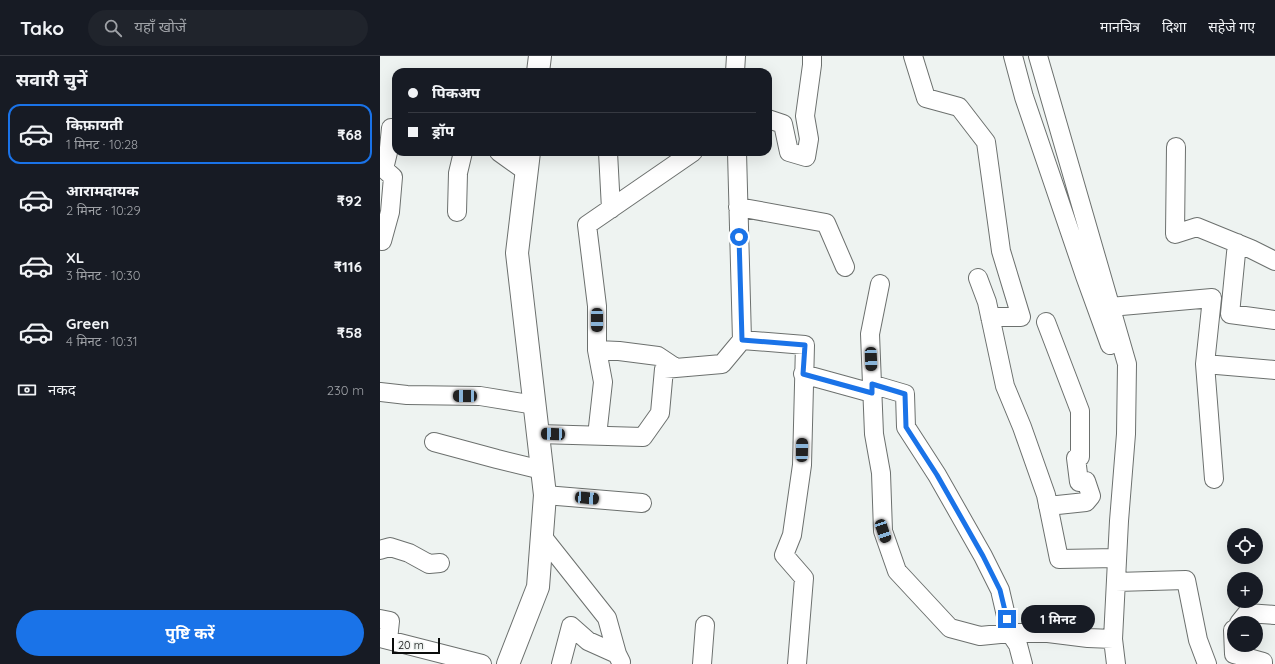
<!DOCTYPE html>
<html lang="hi">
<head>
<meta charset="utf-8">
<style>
  :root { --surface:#171b24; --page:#20242c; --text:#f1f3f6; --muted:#9ea1a6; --line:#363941; --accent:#1a73e8 }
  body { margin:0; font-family:Quicksand,"Noto Sans Devanagari",sans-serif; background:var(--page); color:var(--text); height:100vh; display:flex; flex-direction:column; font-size:15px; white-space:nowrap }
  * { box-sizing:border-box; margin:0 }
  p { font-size:13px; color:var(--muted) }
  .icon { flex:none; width:22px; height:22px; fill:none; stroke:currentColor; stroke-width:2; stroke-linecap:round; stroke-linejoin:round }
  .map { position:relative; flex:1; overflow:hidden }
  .drawer { display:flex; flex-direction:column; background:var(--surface); width:380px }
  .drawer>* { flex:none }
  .guide { position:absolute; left:12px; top:12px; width:380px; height:88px; border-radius:12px; box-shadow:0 4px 16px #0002; display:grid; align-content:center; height:88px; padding:0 16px; background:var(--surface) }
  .fabs { position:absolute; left:847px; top:472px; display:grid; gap:8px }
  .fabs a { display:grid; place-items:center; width:36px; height:36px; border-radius:50%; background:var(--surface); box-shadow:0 4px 16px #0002; font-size:20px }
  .scale { position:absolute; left:12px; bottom:10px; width:48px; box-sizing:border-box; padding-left:4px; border:2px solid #0a0c0b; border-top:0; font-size:11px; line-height:14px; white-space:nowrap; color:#0a0c0b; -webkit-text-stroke:3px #eef3f1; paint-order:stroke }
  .end { position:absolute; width:18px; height:18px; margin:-9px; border:5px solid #1a73e8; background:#fff; box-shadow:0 0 0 2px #fff }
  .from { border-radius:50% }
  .bubble { position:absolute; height:28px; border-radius:14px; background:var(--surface); box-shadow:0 4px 16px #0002; font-size:13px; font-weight:700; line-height:28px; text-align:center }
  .car { position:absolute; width:12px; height:24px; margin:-12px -6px; border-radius:5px; box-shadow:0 0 3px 1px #0007; background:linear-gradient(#222 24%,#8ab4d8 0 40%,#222 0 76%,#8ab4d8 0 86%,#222 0) }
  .guide b { display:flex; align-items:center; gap:14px; height:38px; font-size:15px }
  .guide b+b { border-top:1px solid var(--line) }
  .guide i { width:10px; height:10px; background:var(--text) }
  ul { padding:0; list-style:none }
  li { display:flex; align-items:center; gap:12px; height:60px; margin:0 8px 6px; padding:0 8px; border:2px solid transparent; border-radius:12px }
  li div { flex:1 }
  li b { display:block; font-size:15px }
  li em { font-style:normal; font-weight:700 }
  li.current { border-color:var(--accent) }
  li>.icon { width:36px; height:36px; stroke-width:1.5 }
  h2 { padding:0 16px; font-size:18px; line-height:48px }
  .pay { display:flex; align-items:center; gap:10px; height:44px; padding:0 16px; font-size:15px }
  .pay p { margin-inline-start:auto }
  .cta { display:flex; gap:8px; margin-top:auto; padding:8px 16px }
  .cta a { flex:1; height:46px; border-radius:24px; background:var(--accent); color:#fff; font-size:16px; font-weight:700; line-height:46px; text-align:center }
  header { display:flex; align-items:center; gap:24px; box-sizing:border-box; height:56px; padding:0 20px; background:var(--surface); border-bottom:1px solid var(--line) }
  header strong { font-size:19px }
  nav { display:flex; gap:22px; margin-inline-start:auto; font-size:14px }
  .search { width:280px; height:36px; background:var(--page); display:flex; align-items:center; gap:10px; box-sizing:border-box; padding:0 14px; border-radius:22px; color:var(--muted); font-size:15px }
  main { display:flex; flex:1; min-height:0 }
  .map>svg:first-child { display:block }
</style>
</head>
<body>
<header>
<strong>Tako</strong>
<div class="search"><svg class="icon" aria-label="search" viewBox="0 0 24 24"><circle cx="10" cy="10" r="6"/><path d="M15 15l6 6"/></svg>यहाँ खोजें</div>
<nav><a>मानचित्र</a><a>दिशा</a><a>सहेजे गए</a></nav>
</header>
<main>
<section class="drawer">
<h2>सवारी चुनें</h2>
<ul>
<li class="current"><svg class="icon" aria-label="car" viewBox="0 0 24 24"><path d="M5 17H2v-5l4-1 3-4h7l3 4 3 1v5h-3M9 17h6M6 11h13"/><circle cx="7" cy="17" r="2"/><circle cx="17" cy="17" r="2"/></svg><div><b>किफ़ायती</b><p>1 मिनट · 10:28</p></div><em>₹68</em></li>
<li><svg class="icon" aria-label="car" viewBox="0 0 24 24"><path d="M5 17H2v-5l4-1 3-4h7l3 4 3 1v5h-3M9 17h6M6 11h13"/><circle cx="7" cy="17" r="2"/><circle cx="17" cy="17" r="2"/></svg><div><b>आरामदायक</b><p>2 मिनट · 10:29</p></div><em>₹92</em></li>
<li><svg class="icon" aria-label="car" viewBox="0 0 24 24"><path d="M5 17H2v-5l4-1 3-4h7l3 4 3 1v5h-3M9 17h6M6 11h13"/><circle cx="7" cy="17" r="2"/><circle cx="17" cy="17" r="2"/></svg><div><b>XL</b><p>3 मिनट · 10:30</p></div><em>₹116</em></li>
<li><svg class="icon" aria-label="car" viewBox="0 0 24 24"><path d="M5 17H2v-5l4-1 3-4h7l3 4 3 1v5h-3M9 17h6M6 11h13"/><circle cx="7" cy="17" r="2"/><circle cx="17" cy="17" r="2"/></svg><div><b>Green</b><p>4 मिनट · 10:31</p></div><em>₹58</em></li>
</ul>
<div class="pay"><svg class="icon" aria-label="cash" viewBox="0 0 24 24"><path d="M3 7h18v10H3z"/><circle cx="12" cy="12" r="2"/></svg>नकद<p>230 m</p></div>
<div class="cta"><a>पुष्टि करें</a></div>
</section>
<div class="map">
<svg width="895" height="608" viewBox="0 0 895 608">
  <rect width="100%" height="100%" fill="#eef3f1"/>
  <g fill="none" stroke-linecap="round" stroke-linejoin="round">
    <g stroke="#6c706e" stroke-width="20">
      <path id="minor" d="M533 0 546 42 579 51 606 86 621 195 641 261H610
        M633 0 644 41 705 220 730 289
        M658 0 747 308 746 378 739 465 733 583 736 608
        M355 16 356 0
        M388 63 403 68 409 96 426 101 429 83 425 60 432 9V0
        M796 91 795 178 817 171 871 193 895 205
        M119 96 147 116
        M228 96 231 153
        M358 151 446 167 465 211
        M77 156 78 117 83 96
        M2 185 10 156 13 121 4 113 9 92 11 72
        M857 187 850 258 895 264
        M598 222 607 246 625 330 642 371 666 439 679 503 737 502
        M500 228 490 278 494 378 501 417 503 475 517 515 570 572 600 580 630 577H668L708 582 733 583
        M730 251 832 242 825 308 895 314
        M666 266 700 355V401L696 402 699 426 706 425 711 440 706 446 668 450
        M362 284 425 289 422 409 412 479 404 499 424 522 417 608
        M217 294V250L207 169 313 96
        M825 308 834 423
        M423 318 492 337
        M491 328 525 338 526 371 557 419 603 500 620 534 630 577 638 589 643 608
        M0 336 27 339 100 340 155 349
        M158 378 263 381 280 357 284 313 342 308 362 284 357 96
        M217 380 223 326 217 294 239 295 278 300 296 312
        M54 386 117 403 162 414
        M165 439 262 447
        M162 480 227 562 237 598
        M0 494 10 491 29 497 49 508 60 507
        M736 526 806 524 818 584 827 608
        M0 563 10 565 8 584
        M859 567 867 557 895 559
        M854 573 853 574 854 598 883 606V608
        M0 582 102 608
        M181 608 191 570 208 585 237 598 241 606
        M322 608 325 569"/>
    </g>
    <g stroke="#6c706e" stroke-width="24">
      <path id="tertiary" d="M158 16 160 0
        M128 608 158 531 165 439 137 197 149 96"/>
    </g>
    <use href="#minor" stroke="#fff" stroke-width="18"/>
    <use href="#tertiary" stroke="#fff" stroke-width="22"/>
  </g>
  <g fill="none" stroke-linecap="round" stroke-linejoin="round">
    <path stroke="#1a73e8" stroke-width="5" d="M359 181 362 284 425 289 423 318 492 337V328L525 338 526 371 557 419 603 500 620 534 627 563"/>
  </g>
</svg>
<div class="fabs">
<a><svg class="icon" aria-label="locate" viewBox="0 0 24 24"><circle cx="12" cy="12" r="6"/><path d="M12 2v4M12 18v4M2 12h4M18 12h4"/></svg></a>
<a>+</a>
<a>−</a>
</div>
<div class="scale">20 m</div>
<i class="end from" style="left:359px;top:181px"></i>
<i class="end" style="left:627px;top:563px"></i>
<div class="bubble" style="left:641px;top:549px;width:74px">1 मिनट</div>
<i class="car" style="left:217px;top:264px;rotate:180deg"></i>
<i class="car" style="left:491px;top:303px;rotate:178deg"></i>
<i class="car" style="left:85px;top:340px;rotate:271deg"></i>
<i class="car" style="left:173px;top:378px;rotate:272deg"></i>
<i class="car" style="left:422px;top:394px;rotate:1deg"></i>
<i class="car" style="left:207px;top:442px;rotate:95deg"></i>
<i class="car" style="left:503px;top:475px;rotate:161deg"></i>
<div class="guide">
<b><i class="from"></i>पिकअप</b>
<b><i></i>ड्रॉप</b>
</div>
</div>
</main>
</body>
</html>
